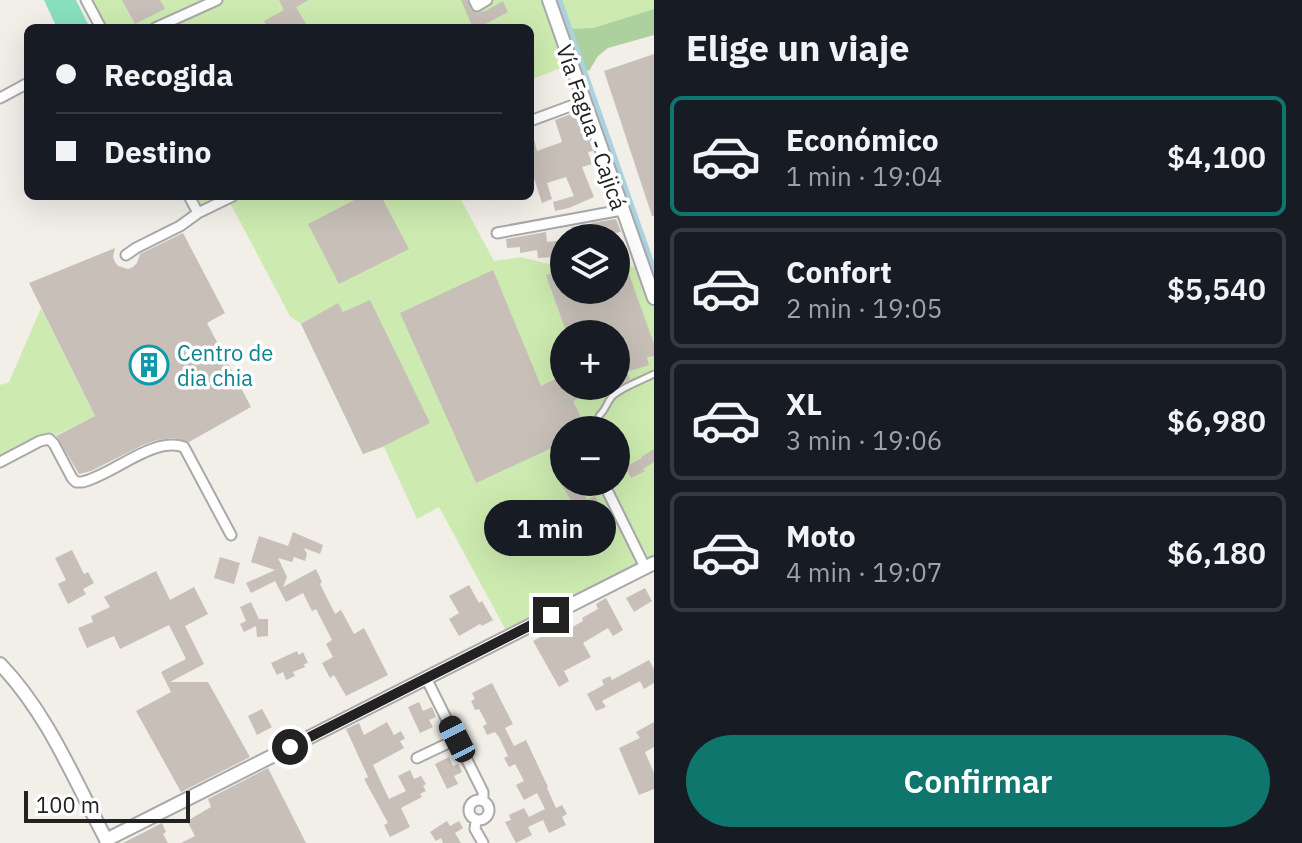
<!DOCTYPE html>
<html lang="es">
<head>
<meta charset="utf-8">
<style>
  :root { --surface:#171b24; --page:#242831; --text:#f1f3f6; --muted:#9ea1a6; --line:#363941; --accent:#0f766e }
  body { margin:0; font-family:"IBM Plex Sans",sans-serif; background:var(--page); color:var(--text); height:100vh; display:flex; flex-direction:column; font-size:30px; white-space:nowrap }
  * { box-sizing:border-box; margin:0 }
  p { font-size:26px; color:var(--muted) }
  .icon { flex:none; width:44px; height:44px; fill:none; stroke:currentColor; stroke-width:2; stroke-linecap:round; stroke-linejoin:round }
  .map { position:relative; flex:1; overflow:hidden }
  .sheet { display:flex; flex-direction:column; background:var(--surface); width:648px }
  .sheet>* { flex:none }
  .guide { position:absolute; left:24px; top:24px; width:510px; height:176px; border-radius:12px; box-shadow:0 8px 32px #0002; display:grid; align-content:center; height:176px; padding:0 32px; background:var(--surface) }
  .fabs { position:absolute; left:550px; top:224px; display:grid; gap:16px }
  .fabs a { display:grid; place-items:center; width:80px; height:80px; border-radius:50%; background:var(--surface); box-shadow:0 8px 32px #0002; font-size:40px }
  .scale { position:absolute; left:24px; bottom:20px; width:166px; box-sizing:border-box; padding-left:8px; border:4px solid #222; border-top:0; font-size:22px; line-height:28px; white-space:nowrap; color:#222; -webkit-text-stroke:6px #fff; paint-order:stroke }
  .end { position:absolute; width:36px; height:36px; margin:-18px; border:10px solid #222; background:#fff; box-shadow:0 0 0 4px #fff }
  .from { border-radius:50% }
  .bubble { position:absolute; height:56px; border-radius:28px; background:var(--surface); box-shadow:0 8px 32px #0002; font-size:26px; font-weight:600; line-height:56px; text-align:center }
  .car { position:absolute; width:24px; height:48px; margin:-24px -12px; border-radius:10px; box-shadow:0 0 6px 2px #0007; background:linear-gradient(#222 24%,#8ab4d8 0 40%,#222 0 76%,#8ab4d8 0 86%,#222 0) }
  .guide b { display:flex; align-items:center; gap:28px; height:76px; font-size:30px }
  .guide b+b { border-top:2px solid var(--line) }
  .guide i { width:20px; height:20px; background:var(--text) }
  ul { padding:0; list-style:none }
  li { display:flex; align-items:center; gap:24px; height:120px; margin:0 16px 12px; padding:0 16px; border:4px solid var(--line); border-radius:12px }
  li div { flex:1 }
  li b { display:block; font-size:30px }
  li em { font-style:normal; font-weight:600 }
  li.current { border-color:var(--accent) }
  li>.icon { width:72px; height:72px; stroke-width:1.5 }
  h2 { padding:0 32px; font-size:36px; line-height:96px }
  .button { display:flex; gap:16px; margin-top:auto; padding:16px 32px }
  .button a { flex:1; height:92px; border-radius:48px; background:var(--accent); color:#fff; font-size:32px; font-weight:600; line-height:92px; text-align:center }
  main { display:flex; flex:1; min-height:0 }
  .map>svg:first-child { display:block }
</style>
</head>
<body>
<main>
<div class="map">
<svg width="654" height="843" viewBox="0 0 654 843">
  <rect width="100%" height="100%" fill="#f2efe9"/>
  <path fill="#cdebb0" fill-rule="evenodd" d="M86 0H654V9L593 28 559 29 571 64 530 80V28H101Z
    M189 196H459L494 261 521 257 553 265 564 290H616V266L642 267 654 298V563L509 636 439 507 417 519 384 447 363 454 301 324 290 316 228 199 198 213ZM564 334H616V386H564ZM564 430H616V482H564Z
    M41 308 95 416 0 462V385L9 382Z"/>
  <path fill="#add19e" d="M654 9V35L608 48 598 56 589 71 571 64 558 29 593 28Z"/>
  <path fill="#88e0be" d="M44 0H76L90 28H57Z"/>
  <g fill="none" stroke-linecap="round" stroke-linejoin="round">
    <path stroke="#aad3df" stroke-width="12" d="M556 0 653 277"/>
  </g>
  <path fill="#c7bfb8" d="M122 0H160L165 9 135 24Z
    M279 0H309L296 7 306 24 300 28H268L264 21 284 10Z
    M461 0H467L471 10 476 13 485 11 503 1 508 12 478 28H473Z
    M654 54V216H652L604 71Z
    M579 111 593 151 588 152 592 164 582 167 594 197 569 208 555 211 553 202 574 196 566 177 547 183 552 199 542 203 530 166V135H533L537 151 562 142 555 120Z
    M362 196H381L409 249 339 284 308 224Z
    M616 219 621 232 610 234 611 238H572L571 227 592 225 591 223Z
    M546 232 547 242 564 240V290H616V278L629 274 654 344V356L647 357 649 365 627 372 630 379 616 386V334H567L546 275 553 273 552 257 538 258 537 250 520 253V247L507 248 506 239Z
    M183 233 225 313 207 323 251 407 189 442 173 438 157 440 143 445 91 471 79 474 56 436 95 416 29 283 115 248 113 257 115 262 118 266 128 269 133 267 137 263 140 254Z
    M493 270 541 386 561 376 564 386H608L573 401 587 430H564V437L556 439 558 445 476 483 400 313Z
    M370 300 430 423 384 446 363 454 301 324 338 303 343 312Z
    M654 449V462L643 469 645 471 631 478 625 467 642 458 641 457Z
    M569 482H578L587 500 595 496 601 507 594 510 599 519 586 526 562 485Z
    M293 532 323 545 320 554 304 548 307 554 305 561 294 557 292 562 278 558 287 577 283 587 316 569 322 582 320 584 335 614 341 610 354 634 364 628 388 675 346 696 334 675 330 678 322 663 333 657 326 644 332 640 316 609 312 611 303 593 286 602 275 581 251 593 246 583 275 570 251 562 259 536 288 546Z
    M72 550 84 574 88 572 94 583 83 589 86 594 68 604 58 584 66 580 55 558Z
    M220 557 240 563 234 584 214 578Z
    M156 571 170 600 194 587 208 614 185 626 204 664 170 682H208L250 757 181 792 136 711 171 692 161 672 186 659 169 625 120 649 114 636 87 648 78 628 93 622 91 616 110 607 104 597Z
    M469 585 479 603 482 601 493 620 482 626 480 624 459 636 449 619 459 613 449 596Z
    M645 588 652 601 634 612 626 598Z
    M606 598 623 630 613 636 608 628 583 643 591 657 564 671 569 681 559 687 533 641 562 625 565 631 583 621 582 618 598 609 596 604Z
    M251 602 259 619H268V636L257 637 256 626 244 632 240 624 246 621 240 607Z
    M297 651 299 655 303 652 308 663 304 664 305 667 293 672 295 676 286 680 283 672 277 675 271 663Z
    M649 660 654 669V683L644 689 640 681 602 701 606 707 596 711 587 694 604 685 602 680 610 676 612 680Z
    M492 683 513 724 505 728 514 746 526 740 548 787 547 788 556 808 562 805 567 814 562 817 566 825 549 833 543 820 528 827 532 835 516 843 505 822 511 820 509 815 524 808 529 817 545 809 537 793 524 800 516 785 524 781 515 764 509 767 504 758 508 756 499 737 495 732 487 735 483 726 487 724 479 709 475 710 471 701 475 699 472 693Z
    M419 702 423 711 432 707 436 717 429 720 433 727 420 733 408 707Z
    M262 709 272 727 257 735 248 716Z
    M387 722 394 735 401 731 405 739 400 741 404 748 373 765 389 799 406 791 398 776 410 770 414 779 421 776 426 784 423 786 426 791 420 794 422 797 401 808 410 827 390 837 384 825 388 823 364 779 368 777 346 729 359 723 364 735Z
    M654 722V747L645 752 654 773V789L639 795 619 748 640 738 636 732Z
    M449 757 453 766 458 764 462 772 454 776 458 784 447 789 435 764Z
    M268 768 306 843H181L195 836 187 821 211 807 208 799Z
    M447 821 450 826 459 821 463 828 455 833 461 843H443L441 838 436 841 430 832Z
    M162 823 166 832 163 834 168 843H123Z"/>
  <g fill="none" stroke-linecap="round" stroke-linejoin="round">
    <g stroke="#a9a9a9" stroke-width="9">
      <path id="service" d="M599 416C608 407 605 405 611 398 617 389 643 380 654 374"/>
    </g>
    <g stroke="#a9a9a9" stroke-width="13">
      <path id="minor" d="M86 0 101 28
        M474 0 477 6 487 0
        M155 28 217 0
        M0 98 28 83
        M530 121 584 101
        M189 196 198 213
        M497 233 622 210
        M126 255 136 248 180 226 198 213 233 196
        M0 462 40 441 49 439 54 444 72 478 76 482H82C113 475 153 436 184 447L231 535
        M603 482 645 567
        M426 678 483 792V801
        M417 758 457 739
        M469 810a10 10 0 1 1 20 0a10 10 0 1 1-20 0Z
        M476 820 475 829 483 843"/>
    </g>
    <g stroke="#a9a9a9" stroke-width="16">
      <path id="tertiary" d="M549 0 654 298
        M0 664C49 715 75 782 108 843
        M106 840 654 563"/>
    </g>
    <use href="#service" stroke="#fff" stroke-width="5"/>
    <use href="#minor" stroke="#fff" stroke-width="9"/>
    <use href="#tertiary" stroke="#fff" stroke-width="12"/>
  </g>
  <g fill="none" stroke-linecap="round" stroke-linejoin="round">
    <path stroke="#222" stroke-width="10" d="M290 747 551 615"/>
  </g>
  <defs>
    <g id="building-ring" transform="scale(2)"><circle r="9.5" fill="#fff" stroke="#0f9aa8" stroke-width="1.5"/><path d="M-4-6H4V6H1V3H-1V6H-4ZM-2.5-4.3h1.7v1.8h-1.7ZM.8-4.3h1.7v1.8H.8ZM-2.5-1h1.7V.8h-1.7ZM.8-1h1.7V.8H.8Z" fill="#0f9aa8"/></g>
  </defs>
  <g fill-rule="evenodd">
    <use href="#building-ring" x="149" y="365"/>
  </g>
  <g text-anchor="middle" dominant-baseline="central" stroke-width="7" stroke-linejoin="round" paint-order="stroke">
    <g font-size="22" fill="#222" stroke="#fff">
      <text transform="translate(592 127) rotate(71)">Vía Fagua - Cajicá</text>
    </g>
    <g font-size="22" fill="#0d838f" stroke="#fff" text-anchor="start">
      <text x="177" y="352">Centro de<tspan x="177" dy="25">dia chia</tspan></text>
    </g>
  </g>
</svg>
<div class="fabs">
<a><svg class="icon" aria-label="layers" viewBox="0 0 24 24"><path d="M12 4l9 5-9 5-9-5zM3 14l9 5 9-5"/></svg></a>
<a>+</a>
<a>−</a>
</div>
<div class="scale">100 m</div>
<i class="end from" style="left:290px;top:747px"></i>
<i class="end" style="left:551px;top:615px"></i>
<div class="bubble" style="left:484px;top:500px;width:132px">1 min</div>
<i class="car" style="left:457px;top:739px;rotate:333deg"></i>
<div class="guide">
<b><i class="from"></i>Recogida</b>
<b><i></i>Destino</b>
</div>
</div>
<section class="sheet">
<h2>Elige un viaje</h2>
<ul>
<li class="current"><svg class="icon" aria-label="car" viewBox="0 0 24 24"><path d="M5 17H2v-5l4-1 3-4h7l3 4 3 1v5h-3M9 17h6M6 11h13"/><circle cx="7" cy="17" r="2"/><circle cx="17" cy="17" r="2"/></svg><div><b>Económico</b><p>1 min · 19:04</p></div><em>$4,100</em></li>
<li><svg class="icon" aria-label="car" viewBox="0 0 24 24"><path d="M5 17H2v-5l4-1 3-4h7l3 4 3 1v5h-3M9 17h6M6 11h13"/><circle cx="7" cy="17" r="2"/><circle cx="17" cy="17" r="2"/></svg><div><b>Confort</b><p>2 min · 19:05</p></div><em>$5,540</em></li>
<li><svg class="icon" aria-label="car" viewBox="0 0 24 24"><path d="M5 17H2v-5l4-1 3-4h7l3 4 3 1v5h-3M9 17h6M6 11h13"/><circle cx="7" cy="17" r="2"/><circle cx="17" cy="17" r="2"/></svg><div><b>XL</b><p>3 min · 19:06</p></div><em>$6,980</em></li>
<li><svg class="icon" aria-label="car" viewBox="0 0 24 24"><path d="M5 17H2v-5l4-1 3-4h7l3 4 3 1v5h-3M9 17h6M6 11h13"/><circle cx="7" cy="17" r="2"/><circle cx="17" cy="17" r="2"/></svg><div><b>Moto</b><p>4 min · 19:07</p></div><em>$6,180</em></li>
</ul>
<div class="button"><a>Confirmar</a></div>
</section>
</main>
</body>
</html>
